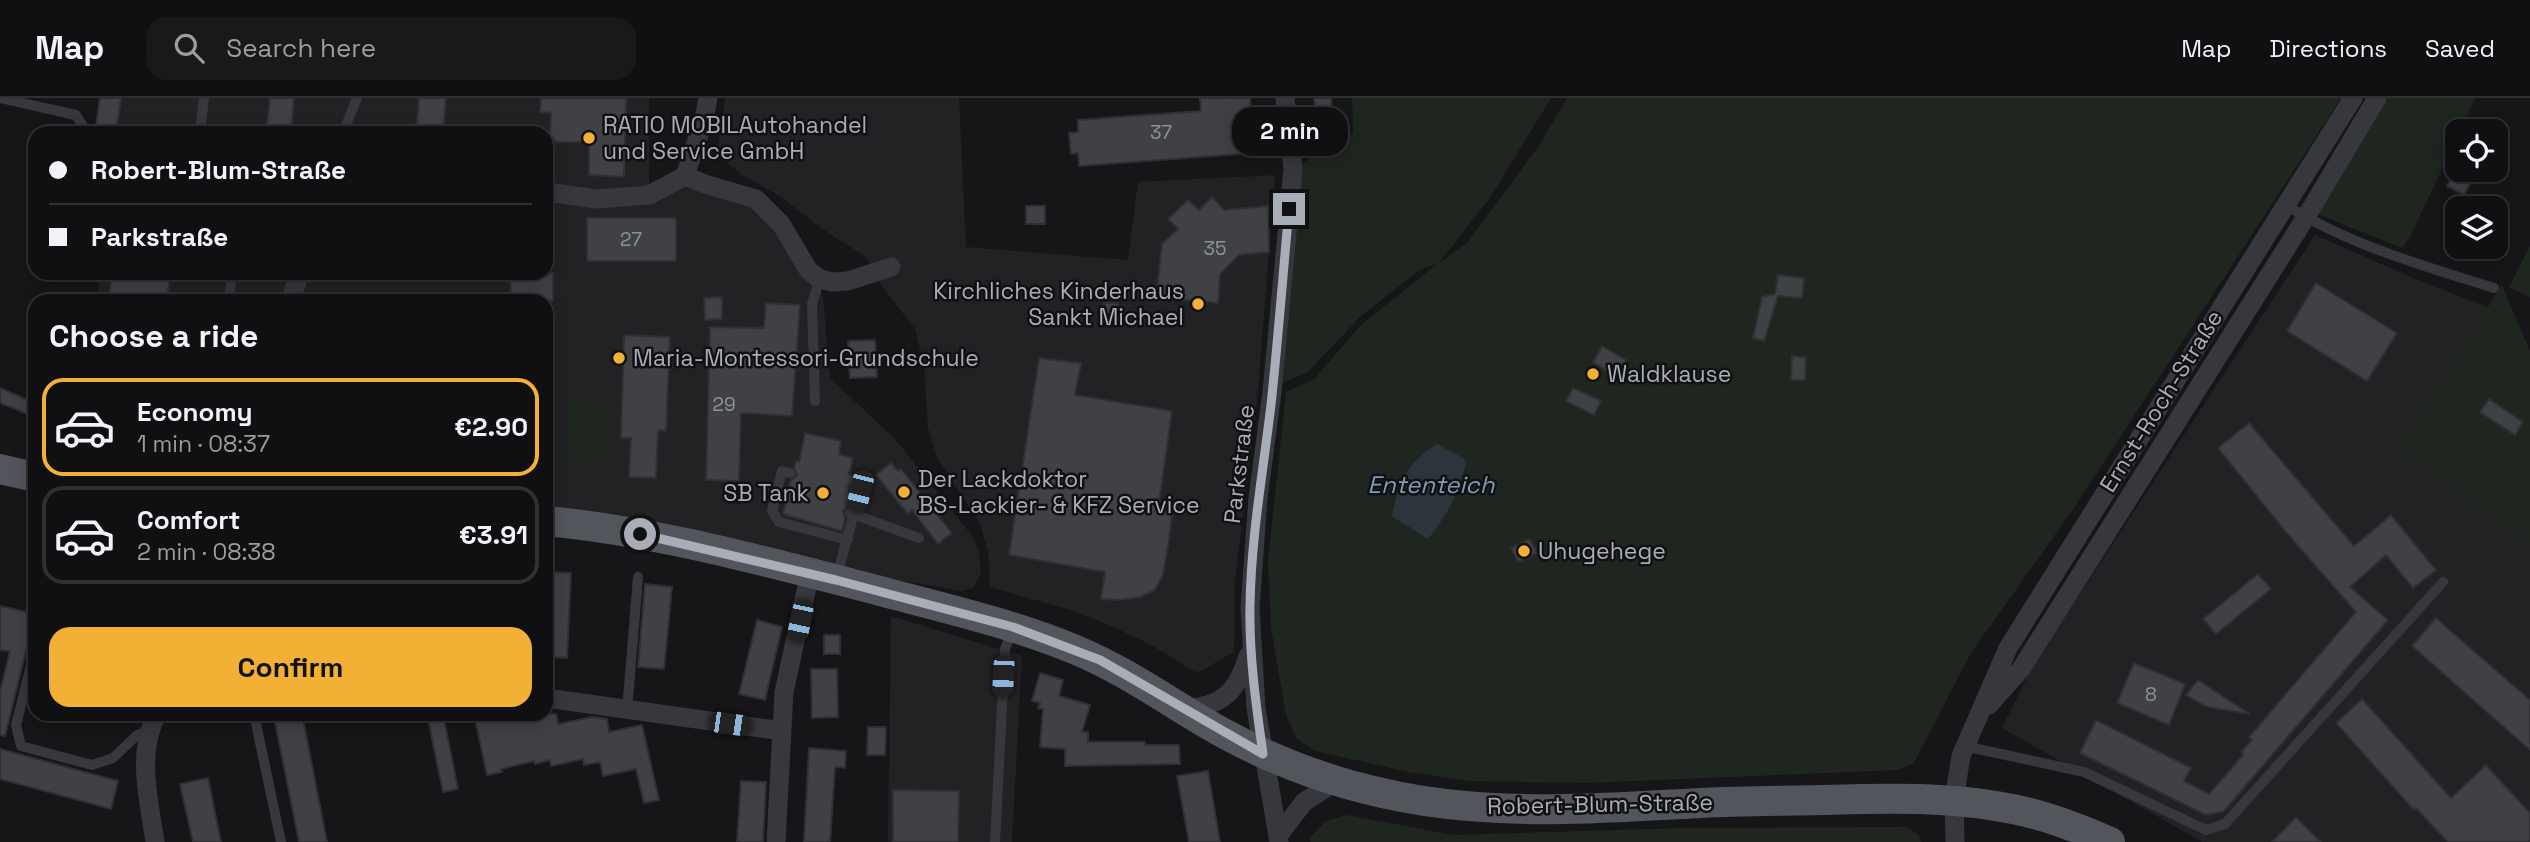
<!DOCTYPE html>
<html lang="en">
<head>
<meta charset="utf-8">
<style>
  :root { --surface:#101012; --page:#19191b; --text:#f1f3f6; --muted:#9c9d9f; --line:#303032; --accent:#f2b134 }
  body { margin:0; font-family:"Space Grotesk",sans-serif; background:var(--page); color:var(--text); height:100vh; display:flex; flex-direction:column; font-size:26px; white-space:nowrap }
  * { box-sizing:border-box; margin:0 }
  p { font-size:23px; color:var(--muted) }
  .icon { flex:none; width:38px; height:38px; fill:none; stroke:currentColor; stroke-width:2; stroke-linecap:round; stroke-linejoin:round }
  .map { position:relative; flex:1; overflow:hidden }
  .details { position:absolute; left:28px; top:196px; width:525px; height:427px; display:flex; flex-direction:column; background:var(--surface); border-radius:21px; box-shadow:0 4px 18px #0003,0 0 0 2px var(--line) }
  .details>* { flex:none }
  .banner { position:absolute; left:28px; top:28px; width:525px; height:154px; border-radius:21px; box-shadow:0 4px 18px #0003,0 0 0 2px var(--line); display:grid; align-content:center; height:154px; padding:0 21px; background:var(--surface) }
  .tools { position:absolute; left:2445px; top:21px; display:grid; gap:14px }
  .tools a { display:grid; place-items:center; width:63px; height:63px; border-radius:14px; background:var(--surface); box-shadow:0 4px 18px #0003,0 0 0 2px var(--line); font-size:35px }
  .end { position:absolute; width:32px; height:32px; margin:-16px; border:9px solid #a8adb8; background:#111; box-shadow:0 0 0 4px #111 }
  .from { border-radius:50% }
  .bubble { position:absolute; height:49px; border-radius:21px; background:var(--surface); box-shadow:0 4px 18px #0003,0 0 0 2px var(--line); font-size:23px; font-weight:800; line-height:49px; text-align:center }
  .car { position:absolute; width:21px; height:42px; margin:-21px -10px; border-radius:9px; box-shadow:0 0 5px 2px #0007; background:linear-gradient(#222 24%,#8ab4d8 0 40%,#222 0 76%,#8ab4d8 0 86%,#222 0) }
  .banner b { display:flex; align-items:center; gap:24px; height:66px; font-size:26px }
  .banner b+b { border-top:2px solid var(--line) }
  .banner i { width:18px; height:18px; background:var(--text) }
  ul { padding:0; list-style:none }
  li { display:flex; align-items:center; gap:21px; height:98px; margin:0 14px 10px; padding:0 7px; border:4px solid var(--line); border-radius:21px }
  li div { flex:1 }
  li b { display:block; font-size:26px }
  li em { font-style:normal; font-weight:800 }
  li.on { border-color:var(--accent) }
  li>.icon { width:63px; height:63px; stroke-width:1.5 }
  h2 { padding:0 21px; font-size:32px; line-height:84px }
  .primary-button { display:flex; gap:14px; margin-top:auto; padding:14px 21px }
  .primary-button a { flex:1; height:80px; border-radius:21px; background:var(--accent); color:#111; font-size:28px; font-weight:800; line-height:80px; text-align:center }
  header { display:flex; align-items:center; gap:42px; box-sizing:border-box; height:98px; padding:0 35px; background:var(--surface); border-bottom:2px solid var(--line) }
  header strong { font-size:33px }
  nav { display:flex; gap:38px; margin-inline-start:auto; font-size:24px }
  .search { width:490px; height:63px; background:var(--page); display:flex; align-items:center; gap:18px; box-sizing:border-box; padding:0 24px; border-radius:21px; color:var(--muted); font-size:26px }
  .map>svg:first-child { display:block }
</style>
</head>
<body>
<header>
<strong>Map</strong>
<div class="search"><svg class="icon" aria-label="search" viewBox="0 0 24 24"><circle cx="10" cy="10" r="6"/><path d="M15 15l6 6"/></svg>Search here</div>
<nav><a>Map</a><a>Directions</a><a>Saved</a></nav>
</header>
<div class="map">
<svg width="2530" height="744" viewBox="0 0 2530 744">
  <rect width="100%" height="100%" fill="#161618"/>
  <path fill="#222225" d="M120 0H649V96L685 78 756 101 809 173 823 199 830 280 895 341 973 439 979 453 981 474 974 489 962 493 546 423V203H97L100 175H546V35H116Z
    M725 0H959L966 149 1128 162 1138 84 1275 77 1257 304 1235 482 1234 554 1197 575 1151 547 1107 526 1074 513 990 489 988 453 980 426 937 359 928 330 924 268 915 231 881 187 866 159 821 130 782 100 741 76 717 57Z
    M2315 137 2420 183 2488 209 2398 349 2530 448V744H2202L2002 630 2032 569Z
    M891 518 1022 558 1012 744H888Z"/>
  <path fill="#1e261f" d="M1352 0H1551L1490 100 1438 166 1467 145 1540 46 1567 0H2341L2074 410 1971 555 1914 665 1898 672 1584 685 1470 683 1408 674 1315 653 1297 641 1286 617 1271 530 1268 463 1286 294 1314 281 1361 227 1437 166 1421 171 1361 218 1308 274 1280 286 1301 66 1353 35Z
    M2387 0H2475L2460 33H2457V39L2410 139 2402 150 2315 115Z
    M2530 148V199L2509 189Z
    M2502 187 2530 253V448L2398 349Z
    M567 297 610 298 608 366H565Z
    M1347 717 1454 737 1684 730 1906 729 1919 737 1921 744H1311L1310 739 1326 723Z"/>
  <path fill="#2c353c" d="M1437 346 1463 360 1466 364C1458 397 1449 414 1428 441L1392 418C1399 383 1406 366 1437 346Z"/>
  <path fill="#404145" stroke="#303034" stroke-width="2" d="M100 0H121L116 35H95Z
    M270 0H294L291 35H266Z
    M419 0H446L443 35H416Z
    M541 0H626L624 79 589 77V44H556L550 37 551 15 540 14Z
    M1200 0H1250L1251 16 1243 17 1245 43 1239 44 1240 56 1079 68 1078 55 1071 56 1069 35 1078 34V22L1201 13Z
    M1314 0H1331L1333 27 1317 29Z
    M2456 72H2478L2464 97 2447 88Z
    M1212 99 1224 112 1268 108 1269 154 1239 157 1220 176 1218 205 1156 199 1162 146 1178 131 1168 121 1188 102 1199 112Z
    M1026 108H1045V126H1026Z
    M587 120H676V163H587Z
    M112 175H170L167 203 109 199Z
    M511 175H553V203H510Z
    M1778 177 1804 180 1802 200 1778 198 1764 243 1753 240 1762 199 1775 196Z
    M2316 185 2397 235 2367 283 2287 233Z
    M722 199V221L705 222 704 200Z
    M766 205 800 207 792 318 741 315 739 383 706 382 710 229 764 230Z
    M1104 205H1118V219H1104Z
    M624 237 670 239 666 333 658 332 656 380 629 379 631 340H621Z
    M875 242 877 279 850 280 848 243Z
    M1602 248 1626 262 1617 279 1593 264Z
    M1792 258 1806 259 1805 282H1791Z
    M1039 260 1081 265 1075 297 1172 313 1158 412 1172 415 1169 442 1163 477 1155 492 1141 499 1119 502 1101 501 1105 474 1009 457Z
    M0 290 35 305V319L0 305Z
    M1573 290 1601 303 1594 317 1566 303Z
    M2489 301 2523 324 2515 337 2480 314Z
    M2249 325 2354 448 2391 417 2436 472 2413 490 2386 457 2350 489 2388 522 2224 713 2206 717 2080 655 2096 622 2191 670 2184 683 2209 696 2243 657 2241 654 2252 642 2249 639 2356 514 2286 434 2218 350Z
    M805 335 841 343 839 356 853 360 849 376 857 378 855 384 848 389 851 397 848 408 843 413 845 420 842 433 783 416 791 382 797 377 794 369 796 363 799 364Z
    M891 365 898 373 901 371 952 435 938 446 912 412 908 416 876 377Z
    M1530 441 1537 455 1518 464 1511 450Z
    M546 474 571 475 567 560 546 559Z
    M2258 476 2271 491 2216 536 2203 521Z
    M645 486 672 489 664 571 638 569Z
    M0 508 35 516 5 638 0 637V594L10 553 0 552Z
    M2436 520 2530 602V652L2412 548Z
    M757 522 782 529 765 602 739 596Z
    M824 537H840V556H824Z
    M2134 565 2185 586 2169 627 2117 605Z
    M811 571H837L838 619 812 620Z
    M1040 575 1063 582 1059 598 1090 607 1082 634H1088V644H1145V647H1179L1180 666 1065 668V651L1040 649 1043 611 1038 610 1040 605 1032 603Z
    M2198 582 2250 616 2207 609 2186 597Z
    M2362 601 2451 700 2486 667 2530 715V744H2448L2416 710 2414 712 2336 625Z
    M290 616H302L327 744H299L274 619Z
    M427 616H443L458 691 443 694Z
    M474 616H556L558 626 593 619 607 621 609 634 642 627 659 702 644 705 636 671 603 678 600 664 584 667 583 661 551 668 550 662 535 666 534 663 501 671 502 674 487 677Z
    M868 629H886L885 657H867Z
    M809 650 846 653 845 670 835 669 830 744H804Z
    M0 651 118 683 111 711 0 681Z
    M1208 673 1220 744H1189L1177 678Z
    M208 680 221 744H193L180 686Z
    M741 683 766 684 763 744H737Z
    M893 692 959 693 958 744H893Z
    M2296 719 2321 744H2272Z"/>
  <g fill="none" stroke-linecap="round" stroke-linejoin="round">
    <path stroke="#37383d" stroke-width="10" d="M0 0 76 17 84 30
      M200 35 204 0
      M343 35 357 0
      M2286 107C2349 147 2424 168 2494 190
      M229 203 232 175
      M815 303 812 206 820 181
      M790 375 782 373 772 413 779 424 848 442
      M850 415 919 440
      M837 478 860 393 855 391
      M35 552 16 627 21 648 92 667 113 660 137 637 149 632
      M627 613 638 479
      M254 616 281 744
      M1964 648 2084 674 2206 732 2225 726 2443 484
      M995 744 1005 551 1012 533"/>
    <path stroke="#37383d" stroke-width="19" d="M685 78 705 86 756 101 781 126 809 173 820 181 832 184 848 183 891 169
      M546 94 597 101 649 97 685 78 704 21 708 0
      M290 203 300 175
      M546 600 782 633
      M1989 607 2021 571 2306 119 2377 0
      M1184 611C1223 608 1237 594 1248 558
      M1278 738 1304 704 1335 684
      M155 744C149 702 136 655 157 616
      M776 744 784 594 810 475
      M1279 744 1256 610 1250 510 1258 400 1272 294 1293 71 1285 0
      M1955 744 1954 702 1961 658 2008 550 2353 0"/>
    <path stroke="#53555c" stroke-width="30" d="M0 371 35 379
      M546 423C654 433 760 462 865 489 936 508 1008 524 1076 552 1129 574 1174 608 1225 636 1287 670 1353 692 1424 703 1516 717 1609 710 1701 705 1742 703 1782 703 1823 702 1891 700 1959 698 2026 714 2055 721 2083 732 2110 744"/>
  </g>
  <g fill="none" stroke-linecap="round" stroke-linejoin="round">
    <path stroke="#a8adb8" stroke-width="9" d="M640 436 836 482 1013 529 1100 562 1263 656C1256 607 1249 557 1250 508 1251 440 1263 374 1271 307 1278 242 1283 176 1289 111"/>
  </g>
  <g fill="#f2b134" stroke="#111113" stroke-width="2.5">
    <circle cx="589" cy="40" r="7"/>
    <circle cx="1198" cy="206" r="7"/>
    <circle cx="619" cy="260" r="7"/>
    <circle cx="1593" cy="276" r="7"/>
    <circle cx="904" cy="394" r="7"/>
    <circle cx="823" cy="395" r="7"/>
    <circle cx="1524" cy="453" r="7"/>
  </g>
  <g text-anchor="middle" dominant-baseline="central" stroke-width="5" stroke-linejoin="round" paint-order="stroke">
    <g font-size="19" fill="#8e929b">
      <text x="1161" y="34">37</text>
      <text x="631" y="141">27</text>
      <text x="1215" y="150">35</text>
      <text x="724" y="306">29</text>
      <text x="2151" y="596">8</text>
    </g>
    <g font-size="23" fill="#a8adb8" stroke="#111113" text-anchor="start">
      <text x="603" y="27">RATIO MOBILAutohandel<tspan x="603" dy="26">und Service GmbH</tspan></text>
      <text x="1184" y="193" text-anchor="end">Kirchliches Kinderhaus<tspan x="1184" dy="26">Sankt Michael</tspan></text>
      <text x="633" y="260">Maria-Montessori-Grundschule</text>
      <text x="1607" y="276">Waldklause</text>
      <text x="918" y="381">Der Lackdoktor<tspan x="918" dy="26">BS-Lackier- &amp; KFZ Service</tspan></text>
      <text x="809" y="395" text-anchor="end">SB Tank</text>
      <text x="1538" y="453">Uhugehege</text>
    </g>
    <g font-size="23" fill="#a8adb8" stroke="#111113">
      <text transform="translate(2161 303) rotate(-58)">Ernst-Roch-Straße</text>
      <text transform="translate(1239 366) rotate(-83)">Parkstraße</text>
      <text transform="translate(1600 706) rotate(-1)">Robert-Blum-Straße</text>
    </g>
    <g font-size="24" font-style="italic" fill="#7f9bb3" stroke="#111113">
      <text x="1431" y="386">Ententeich</text>
    </g>
  </g>
</svg>
<div class="tools">
<a><svg class="icon" aria-label="locate" viewBox="0 0 24 24"><circle cx="12" cy="12" r="6"/><path d="M12 2v4M12 18v4M2 12h4M18 12h4"/></svg></a>
<a><svg class="icon" aria-label="layers" viewBox="0 0 24 24"><path d="M12 4l9 5-9 5-9-5zM3 14l9 5 9-5"/></svg></a>
</div>
<i class="end from" style="left:640px;top:436px"></i>
<i class="end" style="left:1289px;top:111px"></i>
<div class="bubble" style="left:1232px;top:9px;width:116px">2 min</div>
<i class="car" style="left:860px;top:393px;rotate:194deg"></i>
<i class="car" style="left:800px;top:523px;rotate:192deg"></i>
<i class="car" style="left:1003px;top:578px;rotate:183deg"></i>
<i class="car" style="left:730px;top:626px;rotate:98deg"></i>
<div class="banner">
<b><i class="from"></i>Robert-Blum-Straße</b>
<b><i></i>Parkstraße</b>
</div>
<section class="details">
<h2>Choose a ride</h2>
<ul>
<li class="on"><svg class="icon" aria-label="car" viewBox="0 0 24 24"><path d="M5 17H2v-5l4-1 3-4h7l3 4 3 1v5h-3M9 17h6M6 11h13"/><circle cx="7" cy="17" r="2"/><circle cx="17" cy="17" r="2"/></svg><div><b>Economy</b><p>1 min · 08:37</p></div><em>€2.90</em></li>
<li><svg class="icon" aria-label="car" viewBox="0 0 24 24"><path d="M5 17H2v-5l4-1 3-4h7l3 4 3 1v5h-3M9 17h6M6 11h13"/><circle cx="7" cy="17" r="2"/><circle cx="17" cy="17" r="2"/></svg><div><b>Comfort</b><p>2 min · 08:38</p></div><em>€3.91</em></li>
</ul>
<div class="primary-button"><a>Confirm</a></div>
</section>
</div>
</body>
</html>
